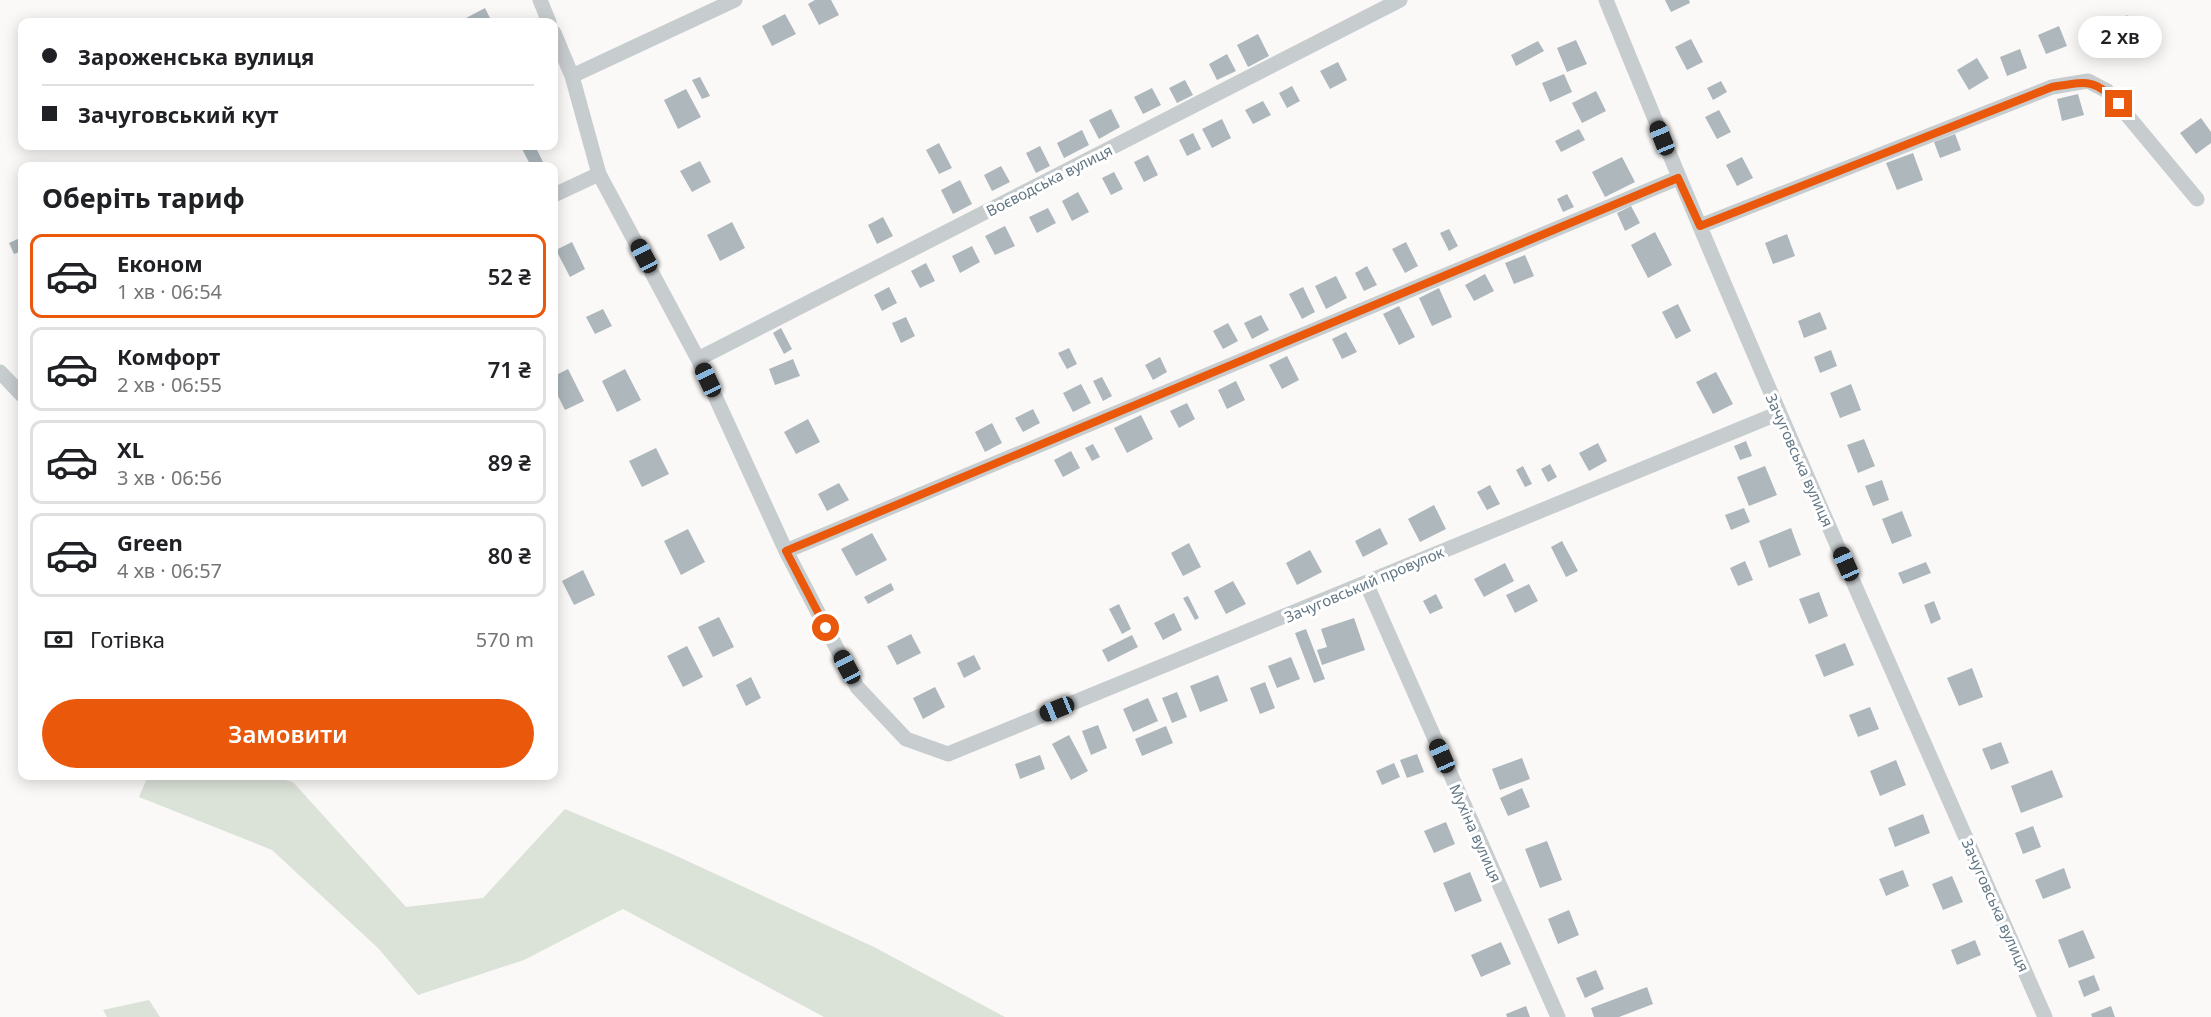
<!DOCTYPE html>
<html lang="uk">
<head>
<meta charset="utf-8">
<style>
  :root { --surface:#fff; --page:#f6f6f6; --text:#202124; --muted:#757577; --line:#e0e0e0; --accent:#ea580c }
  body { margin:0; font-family:"Noto Sans",sans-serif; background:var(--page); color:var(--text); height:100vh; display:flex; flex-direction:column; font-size:22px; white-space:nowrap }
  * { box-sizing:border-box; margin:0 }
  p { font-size:20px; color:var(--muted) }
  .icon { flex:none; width:33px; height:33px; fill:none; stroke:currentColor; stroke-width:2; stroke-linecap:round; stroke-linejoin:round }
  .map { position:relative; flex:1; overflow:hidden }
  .side { position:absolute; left:18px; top:162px; width:540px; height:618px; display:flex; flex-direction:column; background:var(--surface); border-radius:12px; box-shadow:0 3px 15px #0003 }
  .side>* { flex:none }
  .hud { position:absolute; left:18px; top:18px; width:540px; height:132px; border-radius:12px; box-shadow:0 3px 15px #0003; display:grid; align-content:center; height:132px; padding:0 24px; background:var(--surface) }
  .end { position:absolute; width:27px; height:27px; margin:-14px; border:8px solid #ea580c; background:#fff; box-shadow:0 0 0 3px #fff }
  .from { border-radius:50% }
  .bubble { position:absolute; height:42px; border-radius:21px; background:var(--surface); box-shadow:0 3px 15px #0003; font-size:20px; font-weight:600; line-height:42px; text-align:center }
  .car { position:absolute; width:18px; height:36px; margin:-18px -9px; border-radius:8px; box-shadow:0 0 4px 2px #0007; background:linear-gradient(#222 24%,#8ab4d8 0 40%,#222 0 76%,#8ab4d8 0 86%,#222 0) }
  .hud b { display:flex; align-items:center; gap:21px; height:57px; font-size:22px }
  .hud b+b { border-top:2px solid var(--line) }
  .hud i { width:15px; height:15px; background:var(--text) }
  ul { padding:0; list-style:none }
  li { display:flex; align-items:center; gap:18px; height:84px; margin:0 12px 9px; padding:0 12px; border:3px solid var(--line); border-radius:12px }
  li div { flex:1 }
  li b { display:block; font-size:22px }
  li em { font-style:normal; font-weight:600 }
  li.selected { border-color:var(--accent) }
  li>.icon { width:54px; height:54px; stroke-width:1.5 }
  h2 { padding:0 24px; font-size:27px; line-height:72px }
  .pay { display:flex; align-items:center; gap:15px; height:66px; padding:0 24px; font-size:22px }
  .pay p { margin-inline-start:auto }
  .button { display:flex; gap:12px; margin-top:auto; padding:12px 24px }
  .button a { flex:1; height:69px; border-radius:36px; background:var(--accent); color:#fff; font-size:24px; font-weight:600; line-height:69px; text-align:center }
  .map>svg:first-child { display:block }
</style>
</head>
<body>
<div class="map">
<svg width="2211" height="1017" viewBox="0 0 2211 1017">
  <rect width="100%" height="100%" fill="#faf9f7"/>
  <path fill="#dbe2d8" d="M148 776H269L293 782 406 907 483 898 565 809 670 853 874 947 1005 1017H824L623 909 524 960 418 995 378 948 272 850 139 797Z
    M149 1000 160 1017H107L103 1010Z"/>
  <path fill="#adb7bc" d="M815 0H831L839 15 819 25 808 4Z
    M1665 0H1689L1690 3 1671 12Z
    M485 8 492 22H468L466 18Z
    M785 14 796 34 772 46 762 26Z
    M2127 15 2136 29 2116 42 2107 29Z
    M2059 26 2067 46 2046 54 2038 35Z
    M1258 34 1269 56 1248 67 1237 45Z
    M1691 39 1703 62 1687 70 1675 47Z
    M1576 40 1587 64 1567 72 1557 48Z
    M1538 41 1544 51 1516 66 1511 55Z
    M2020 49 2027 68 2007 76 2000 57Z
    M1227 54 1236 71 1217 80 1209 64Z
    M1977 58 1989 78 1969 90 1957 70Z
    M1338 62 1347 80 1330 89 1320 71Z
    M1564 74 1572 92 1550 102 1542 83Z
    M700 77 710 96 702 99 692 80Z
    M1185 80 1193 95 1177 103 1169 88Z
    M1721 81 1727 92 1713 100 1707 88Z
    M1292 86 1300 101 1287 108 1279 93Z
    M1152 88 1161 105 1143 114 1134 97Z
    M686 89 701 117 678 129 664 100Z
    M1596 91 1606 111 1582 123 1572 103Z
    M2078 94 2084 115 2062 121 2057 99Z
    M1263 101 1271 115 1253 124 1245 110Z
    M1111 109 1120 127 1099 139 1089 120Z
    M1719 110 1731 132 1717 139 1705 117Z
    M2201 118 2211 132V143L2196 154 2180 133Z
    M1222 119 1231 138 1212 148 1202 129Z
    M1579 129 1585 140 1561 152 1555 141Z
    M1082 130 1089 145 1064 158 1057 143Z
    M1193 133 1201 149 1187 156 1179 140Z
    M1955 134 1961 150 1940 158 1934 142Z
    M939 143 952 168 939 174 926 150Z
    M528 146H535L545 166H531L522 149Z
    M1040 146 1050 166 1036 173 1026 153Z
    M1913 153 1923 180 1897 190 1886 163Z
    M1148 155 1158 175 1144 182 1134 162Z
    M1622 157 1635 182 1605 197 1592 172Z
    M1742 157 1753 178 1737 186 1726 165Z
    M700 161 711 182 692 192 680 171Z
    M1001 166 1010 182 992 191 984 175Z
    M1114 172 1123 189 1111 195 1102 178Z
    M960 180 972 204 953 214 941 190Z
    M1078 192 1089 212 1072 221 1062 201Z
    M1567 194 1574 207 1563 212 1557 199Z
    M1631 206 1640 223 1625 231 1617 213Z
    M1048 208 1056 223 1037 233 1029 217Z
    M883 217 893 236 877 244 868 225Z
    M732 222 745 248 720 261 707 235Z
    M1005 226 1015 246 995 255 985 236Z
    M1449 229 1458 246 1449 251 1440 233Z
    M1655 232 1672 265 1648 278 1631 245Z
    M1787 234 1795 256 1773 264 1765 243Z
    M22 237V251L14 254 9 243Z
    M572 242 585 269 570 277 556 250Z
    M1406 242 1418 266 1405 273 1392 249Z
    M972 246 980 262 960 273 952 256Z
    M1525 255 1534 276 1514 284 1505 263Z
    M926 263 935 281 920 288 911 271Z
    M1367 266 1377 285 1364 291 1355 273Z
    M1485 274 1494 291 1474 301 1465 285Z
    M1336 276 1347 298 1326 309 1315 286Z
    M889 287 897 303 882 311 874 295Z
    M1303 287 1315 312 1302 319 1289 294Z
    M1439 288 1452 317 1432 326 1419 298Z
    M1678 304 1691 331 1676 339 1662 312Z
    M1399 306 1415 337 1399 345 1383 314Z
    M603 309 612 326 595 334 586 317Z
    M1820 312 1827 329 1804 338 1798 321Z
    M1261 315 1269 330 1252 339 1244 323Z
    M906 317 915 336 901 343 892 323Z
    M1228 323 1238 341 1223 349 1213 331Z
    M781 328 792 349 784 354 773 333Z
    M1346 332 1357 352 1342 359 1332 339Z
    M1069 348 1077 364 1067 369 1058 353Z
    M1831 350 1837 366 1820 373 1814 357Z
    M1287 356 1299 380 1282 389 1269 365Z
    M1160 357 1167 372 1153 380 1145 365Z
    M793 359 800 376 775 385 769 369Z
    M568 369 584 401 565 410 554 388V376Z
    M625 369 641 400 617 412 602 381Z
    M1716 372 1733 404 1713 414 1696 382Z
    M1102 377 1112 396 1103 401 1093 381Z
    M1236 381 1245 400 1227 409 1218 390Z
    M1081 384 1091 403 1073 412 1063 393Z
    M1851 384 1861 410 1840 418 1830 393Z
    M1187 403 1195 419 1179 428 1170 411Z
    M1033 409 1040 423 1023 432 1015 418Z
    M1141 415 1153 439 1127 453 1114 428Z
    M808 419 820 442 796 454 784 432Z
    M992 423 1002 443 985 452 975 432Z
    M1864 439 1875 466 1858 473 1847 445Z
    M1746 441 1752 456 1740 460 1734 446Z
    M1598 443 1607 461 1589 471 1579 453Z
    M1093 444 1100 457 1092 461 1085 448Z
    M656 448 669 474 642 487 629 461Z
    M1071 451 1080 468 1063 477 1054 460Z
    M1550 464 1557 477 1548 482 1541 469Z
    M1523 466 1532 484 1525 487 1516 470Z
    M1765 466 1777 495 1749 506 1737 477Z
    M1882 480 1889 500 1873 506 1865 486Z
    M839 483 849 500 827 511 818 494Z
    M1490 485 1500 504 1487 510 1477 492Z
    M1434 505 1446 529 1420 542 1408 519Z
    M1744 508 1750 522 1731 530 1725 515Z
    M1902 511 1912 536 1892 544 1882 519Z
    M1380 528 1388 544 1363 557 1355 541Z
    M1791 528 1801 555 1769 568 1759 541Z
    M688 529 705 562 681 575 664 541Z
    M872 533 887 560 856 576 841 549Z
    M1562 541 1578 571 1566 577 1551 547Z
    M1189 543 1201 567 1183 576 1171 553Z
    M1310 550 1322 572 1297 585 1286 563Z
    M1745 561 1753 580 1738 586 1730 568Z
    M1926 562 1931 573 1903 584 1898 573Z
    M1505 563 1514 581 1484 597 1474 579Z
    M583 570 595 595 574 605 562 581Z
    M1233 581 1246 604 1226 614 1214 591Z
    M891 583 894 590 868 604 864 597Z
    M1529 584 1538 601 1515 613 1506 595Z
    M1819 592 1828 616 1809 624 1799 599Z
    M1436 594 1443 608 1430 614 1423 601Z
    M1188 596 1199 618 1195 620 1183 598Z
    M1934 601 1941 619 1931 624 1924 605Z
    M1119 604 1131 629 1122 634 1109 609Z
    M1174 613 1182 630 1163 640 1154 623Z
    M719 617 734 647 713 657 698 627Z
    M1354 618 1365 650 1322 665 1317 650 1327 647 1321 629Z
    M1306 629 1325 679 1314 683 1295 633Z
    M911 634 921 653 897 665 887 646Z
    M1132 635 1138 647 1108 662 1102 650Z
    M1845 643 1854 665 1824 677 1815 655Z
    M687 646 703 677 683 687 667 656Z
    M974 655 981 669 964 678 957 663Z
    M1291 657 1300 679 1277 688 1268 666Z
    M1972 668 1983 697 1959 706 1947 678Z
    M1218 675 1228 701 1200 712 1190 686Z
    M751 677 761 698 746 706 736 685Z
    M1265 682 1275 708 1260 714 1250 688Z
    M935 687 945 707 923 719 913 698Z
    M1177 692 1187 717 1172 723 1162 698Z
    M1148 698 1158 721 1133 732 1123 709Z
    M1870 707 1879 729 1858 737 1849 715Z
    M1098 725 1107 748 1091 755 1082 731Z
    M1166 726 1173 743 1142 756 1135 739Z
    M1069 735 1088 771 1071 780 1052 744Z
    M2001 742 2009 763 1991 770 1982 749Z
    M1417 754 1424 772 1407 778 1400 760Z
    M1040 755 1045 769 1020 779 1015 764Z
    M1522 758 1530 779 1500 790 1492 769Z
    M1896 760 1906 785 1880 796 1870 771Z
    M1394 763 1400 777 1382 785 1376 771Z
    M2052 770 2063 797 2021 813 2011 786Z
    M1522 788 1530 807 1508 816 1500 798Z
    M1923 814 1930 833 1895 847 1888 828Z
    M1446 822 1455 844 1434 853 1424 831Z
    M2033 826 2041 847 2023 854 2015 833Z
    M1547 841 1562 880 1540 888 1525 849Z
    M2064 868 2071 888 2043 899 2035 880Z
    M1903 870 1909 886 1886 896 1879 879Z
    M1470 872 1482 901 1455 912 1443 883Z
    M1952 876 1963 902 1943 910 1932 884Z
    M1569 910 1579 935 1558 944 1548 919Z
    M2083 930 2095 958 2069 968 2058 940Z
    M1975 940 1981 955 1957 965 1951 950Z
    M1501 942 1511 964 1481 977 1471 955Z
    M1596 970 1604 989 1585 998 1576 978Z
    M2094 975 2100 990 2084 997 2078 981Z
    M1647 987 1653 1004 1619 1017H1594L1591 1008Z
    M1526 1006 1530 1017H1507L1506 1014Z
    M2111 1006 2115 1017H2092L2091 1014Z"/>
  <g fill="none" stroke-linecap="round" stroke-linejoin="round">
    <path stroke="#c7cccf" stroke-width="15" d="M540 0 549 22
      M1606 0C1745 342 1896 679 2045 1017
      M554 33 572 76 599 174 698 359 786 551 857 687 906 739 948 754 1779 413
      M572 76 735 0
      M554 195 599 174
      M1700 226 2052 87 2088 81 2107 91 2197 199
      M698 359 1400 0
      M0 372 22 395
      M786 551 1678 178
      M1366 583 1558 1017"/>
  </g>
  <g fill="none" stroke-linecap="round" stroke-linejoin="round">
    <path stroke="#ea580c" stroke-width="8" d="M826 628 786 551 1678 178 1700 226 2052 87C2085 82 2094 77 2119 104"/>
  </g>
  <g text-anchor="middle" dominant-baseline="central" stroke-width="6" stroke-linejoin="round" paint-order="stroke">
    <g font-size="15" fill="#627784" stroke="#fff">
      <text transform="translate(1049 180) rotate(-27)">Воєводська вулиця</text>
      <text transform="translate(1800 460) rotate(66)">Зачуговська вулиця</text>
      <text transform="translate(1364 584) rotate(-23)">Зачуговський провулок</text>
      <text transform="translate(1476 833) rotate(66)">Мухіна вулиця</text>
      <text transform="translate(1996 905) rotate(66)">Зачуговська вулиця</text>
    </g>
  </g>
</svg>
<i class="end from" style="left:826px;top:628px"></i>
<i class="end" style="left:2119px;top:104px"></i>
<div class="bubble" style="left:2078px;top:16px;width:84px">2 хв</div>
<i class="car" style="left:1662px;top:138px;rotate:338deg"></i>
<i class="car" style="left:644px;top:256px;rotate:332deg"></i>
<i class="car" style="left:708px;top:380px;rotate:335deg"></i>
<i class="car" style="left:1846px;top:564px;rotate:336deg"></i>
<i class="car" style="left:847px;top:667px;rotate:332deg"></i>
<i class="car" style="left:1057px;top:709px;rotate:248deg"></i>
<i class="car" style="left:1442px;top:756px;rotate:336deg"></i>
<div class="hud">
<b><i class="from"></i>Зароженська вулиця</b>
<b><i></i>Зачуговський кут</b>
</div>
<section class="side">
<h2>Оберіть тариф</h2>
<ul>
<li class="selected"><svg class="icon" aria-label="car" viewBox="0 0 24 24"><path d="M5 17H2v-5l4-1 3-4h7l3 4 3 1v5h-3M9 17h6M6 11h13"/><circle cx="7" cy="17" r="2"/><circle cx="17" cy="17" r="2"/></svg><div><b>Економ</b><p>1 хв · 06:54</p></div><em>52 ₴</em></li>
<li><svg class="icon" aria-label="car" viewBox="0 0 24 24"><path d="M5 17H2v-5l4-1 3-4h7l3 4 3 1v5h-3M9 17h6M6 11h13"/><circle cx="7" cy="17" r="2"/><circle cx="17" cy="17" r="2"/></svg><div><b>Комфорт</b><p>2 хв · 06:55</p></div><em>71 ₴</em></li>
<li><svg class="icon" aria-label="car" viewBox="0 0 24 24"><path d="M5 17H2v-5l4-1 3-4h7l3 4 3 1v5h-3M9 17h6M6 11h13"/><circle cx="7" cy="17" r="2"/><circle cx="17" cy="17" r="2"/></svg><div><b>XL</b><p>3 хв · 06:56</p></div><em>89 ₴</em></li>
<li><svg class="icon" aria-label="car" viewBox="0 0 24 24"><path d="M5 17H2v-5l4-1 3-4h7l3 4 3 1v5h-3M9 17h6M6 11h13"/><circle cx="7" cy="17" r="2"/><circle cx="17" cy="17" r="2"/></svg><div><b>Green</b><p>4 хв · 06:57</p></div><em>80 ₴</em></li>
</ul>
<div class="pay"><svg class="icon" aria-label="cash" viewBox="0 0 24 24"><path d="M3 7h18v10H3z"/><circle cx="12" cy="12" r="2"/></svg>Готівка<p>570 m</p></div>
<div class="button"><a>Замовити</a></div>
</section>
</div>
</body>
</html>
